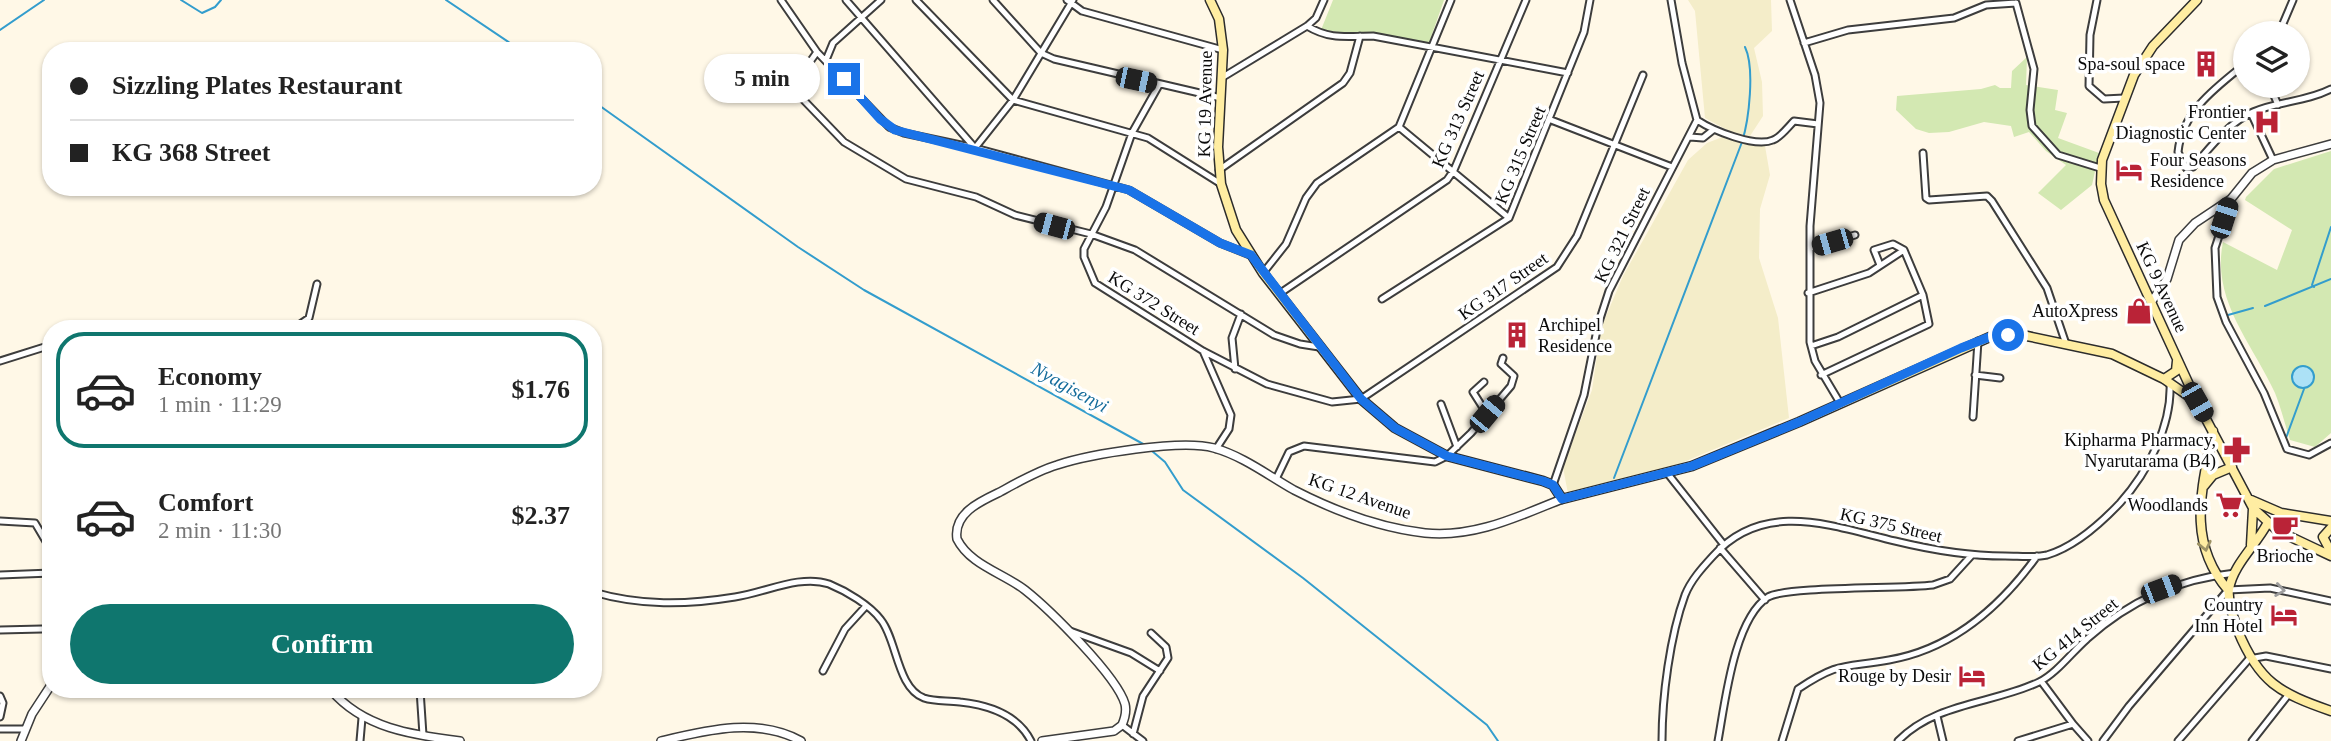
<!DOCTYPE html>
<html lang="en">
<head>
<meta charset="utf-8">
<style>
  :root { --surface:#fff; --page:#f2f2f2; --text:#222; --muted:#767676; --line:#e0e0e0; --accent:#0f766e }
  body { margin:0; font-family:"Times New Roman",serif; background:var(--page); color:var(--text); height:100vh; display:flex; flex-direction:column; font-size:26px; white-space:nowrap }
  * { box-sizing:border-box; margin:0 }
  p { font-size:23px; color:var(--muted) }
  .icon { flex:none; width:38px; height:38px; fill:none; stroke:currentColor; stroke-width:2; stroke-linecap:round; stroke-linejoin:round }
  .map { position:relative; flex:1; overflow:hidden }
  .details { position:absolute; left:42px; top:320px; width:560px; height:378px; display:flex; flex-direction:column; background:var(--surface); border-radius:28px; box-shadow:0 2px 5px #0004 }
  .details>* { flex:none }
  .top-card { position:absolute; left:42px; top:42px; width:560px; height:154px; border-radius:28px; box-shadow:0 2px 5px #0004; display:grid; align-content:center; height:154px; padding:0 28px; background:var(--surface) }
  .tools { position:absolute; left:2233px; top:21px; display:grid; gap:14px }
  .tools a { display:grid; place-items:center; width:77px; height:77px; border-radius:50%; background:var(--surface); box-shadow:0 2px 5px #0004; font-size:35px }
  .end { position:absolute; width:32px; height:32px; margin:-16px; border:9px solid #1a73e8; background:#fff; box-shadow:0 0 0 4px #fff }
  .from { border-radius:50% }
  .bubble { position:absolute; height:49px; border-radius:24px; background:var(--surface); box-shadow:0 2px 5px #0004; font-size:23px; font-weight:700; line-height:49px; text-align:center }
  .car { position:absolute; width:21px; height:42px; margin:-21px -10px; border-radius:9px; box-shadow:0 0 5px 2px #0007; background:linear-gradient(#222 24%,#8ab4d8 0 40%,#222 0 76%,#8ab4d8 0 86%,#222 0) }
  .top-card b { display:flex; align-items:center; gap:24px; height:66px; font-size:26px }
  .top-card b+b { border-top:2px solid var(--line) }
  .top-card i { width:18px; height:18px; background:var(--text) }
  ul { padding:12px 0 0; list-style:none }
  li { display:flex; align-items:center; gap:21px; height:116px; margin:0 14px 10px; padding:0 14px; border:4px solid transparent; border-radius:28px }
  li div { flex:1 }
  li b { display:block; font-size:26px }
  li em { font-style:normal; font-weight:700 }
  li.current { border-color:var(--accent) }
  li>.icon { width:63px; height:63px; stroke-width:1.5 }
  .cta { display:flex; gap:14px; margin-top:auto; padding:14px 28px }
  .cta a { flex:1; height:80px; border-radius:42px; background:var(--accent); color:#fff; font-size:28px; font-weight:700; line-height:80px; text-align:center }
  .map>svg:first-child { display:block }
</style>
</head>
<body>
<div class="map">
<svg width="2331" height="741" viewBox="0 0 2331 741">
  <rect width="100%" height="100%" fill="#fff8e7"/>
  <path fill="#f4edc9" d="M1688 0H1771L1772 31 1754 48 1762 82 1763 116 1750 136 1731 132 1705 118 1695 11Z
    M1725 136 1765 146 1770 175 1760 209 1759 258 1778 318 1789 418 1667 469 1568 494 1563 467 1592 390 1601 328 1623 276 1688 160 1707 143Z"/>
  <path fill="#d3e8b2" d="M1333 0H1444L1429 43 1321 30Z
    M2027 57 2026 85 2058 90 2055 110 2067 113 2058 138 2099 153 2092 185 2061 210 2038 193 2066 165 2046 151 2029 132 2014 137 2011 126 1984 122 1949 132 1929 133 1916 129 1896 110 1897 96 1981 89 1995 85 2000 88H2011L2012 71Z
    M2331 151V433L2315 447 2290 440C2285 424 2281 408 2275 393 2252 343 2211 300 2223 242L2277 270 2292 230 2245 200 2246 197 2274 169Z"/>
  <path fill="#ace1f6" stroke="#339dcd" stroke-width="2" d="M2292 377a11 11 0 1 1 22 0a11 11 0 1 1-22 0Z"/>
  <g fill="none" stroke-linecap="round" stroke-linejoin="round">
    <path stroke="#339dcd" stroke-width="2" d="M181 0 202 13 215 7 221 0
      M446 0 522 51
      M0 30 44 0
      M593 101 798 247 864 290 1145 445
      M2314 287 2312 285 2331 227
      M2265 306 2331 279
      M2228 315 2253 308
      M2286 438 2304 389
      M1152 451 1165 462 1183 490 1303 578 1487 725 1498 741
      M1614 478 1742 142C1749 120 1755 68 1745 47"/>
    <g stroke="#3d3d3d" stroke-width="9">
      <path id="minor" d="M781 0 817 52 889 127 904 133 975 148 1129 190 1220 243 1250 255
        M846 0 975 148 1013 100 1073 0
        M916 0 1013 100 1148 138 1221 184
        M993 0 1041 53 1054 59 1221 98
        M1067 0 1082 11 1223 50
        M1790 0 1815 75 1820 103 1810 226V342L1815 361 1840 403
        M2097 0 2090 35 2089 86 2104 99 2124 98
        M2016 3 2034 69 2030 110 2032 126 2058 155 2100 168
        M1307 26C1330 40 1347 36 1373 36L1568 73
        M2279 33 2293 0
        M1804 43 1848 30 1954 18 1986 5 2016 3
        M817 52 797 80 794 90 844 142 906 179 976 197 1015 215 1091 234 1135 250 1274 335 1300 344 1319 347
        M826 60 833 43 881 0
        M2245 64C2215 88 2182 112 2178 152L2186 168 2193 167C2210 148 2229 122 2253 112 2278 101 2306 102 2331 89
        M1223 77 1307 26 1316 18 1324 0
        M1159 85 1132 133 1106 207 1084 249V257L1095 283 1203 351 1267 384 1332 402 1361 399 1557 267 1577 236 1643 75
        M2270 86 2278 105
        M2251 113 2273 160
        M1551 120 1672 167
        M1697 120C1712 130 1755 148 1773 140 1781 137 1788 127 1794 121L1818 124
        M1399 127 1509 218
        M1690 137 1703 138 1713 130
        M1923 153 1926 198 1929 200 1987 196 1992 201 2047 288 2066 344
        M1219 170 1343 83 1350 73 1360 36
        M2231 199 2215 248 2217 297 2226 322 2264 393 2287 449 2309 455 2331 443
        M1810 248 1855 235
        M1263 273 1286 244 1306 198 1317 183 1399 127 1451 0
        M1808 293 1869 273 1904 250
        M1279 294 1447 180 1454 170 1526 0
        M1382 299 1509 218 1584 32 1590 0
        M293 329 309 318 317 284
        M1811 346 1838 337 1923 295
        M1203 351 1231 415 1229 429 1216 449
        M0 361 51 345
        M1235 369 1232 338 1241 314
        M1821 375 1929 324 1923 295 1904 250 1893 244 1874 250 1880 265
        M1975 375 2000 378
        M1484 382 1473 392 1487 414
        M1441 404 1457 447
        M1973 417 1978 341
        M1668 474 1724 545
        M1276 479 1289 452 1304 446 1435 462 1447 456 1471 433 1511 386 1514 376 1501 364 1503 358
        M1553 485 1584 395 1598 325 1609 291 1697 120 1682 63 1671 0
        M0 521 35 523 51 550
        M1720 548 1765 600
        M0 575 51 573
        M593 592C641 606 686 605 735 597 764 593 800 574 829 584 846 591 870 605 881 620 897 640 897 688 924 698 936 702 948 700 960 702 988 705 1018 715 1031 741
        M0 630 42 629
        M1070 631 1131 653 1160 671
        M823 671 845 629 866 606
        M2041 681 2073 724
        M420 690 423 735
        M505 693 507 690
        M0 696 3 703 0 717
        M1937 716 1943 741
        M1122 725 1143 741
        M0 729H24
        M1133 734 1143 696 1168 658 1166 647 1151 633
        M360 741 362 718
        M1662 741C1662 697 1670 636 1685 595 1691 580 1702 568 1713 556 1764 499 1832 526 1895 541 1932 550 1967 556 2005 556 2019 556 2034 558 2047 555 2074 547 2102 522 2120 503 2148 472 2172 425 2170 383
        M1718 741C1725 703 1734 619 1768 597 1787 586 1902 589 1933 585L1950 579 1971 556
        M1782 741 1798 689C1840 661 1844 668 1889 660 1953 649 2001 606 2037 556
        M1898 741C1936 702 1993 704 2039 682 2057 673 2072 652 2087 639 2130 600 2178 579 2235 573
        M2018 741 2073 724 2088 741
        M2103 741 2129 706 2228 590 2270 588 2331 601
        M2178 741 2249 659 2266 656 2331 669
        M2252 741 2289 694"/>
    </g>
    <g stroke="#3d3d3d" stroke-width="10">
      <path id="tertiary" d="M2152 301 2167 279 2179 240 2195 223 2231 199 2252 173 2273 160 2331 144
        M331 690C363 728 412 735 460 741
        M21 741 32 714 51 685
        M661 741C707 730 757 717 801 741
        M1042 741 1114 731 1122 725C1125 718 1127 712 1125 704 1117 676 1049 609 1025 590 1003 573 970 565 957 539 953 513 981 501 1000 492 1018 482 1037 471 1057 465 1090 454 1181 439 1214 448 1243 456 1269 476 1294 490 1333 510 1381 528 1425 533 1474 538 1517 517 1562 499"/>
    </g>
    <g stroke="#2c2c2c" stroke-width="11">
      <path id="secondary" d="M1210 0 1219 19 1223 50 1218 147 1221 184 1236 230 1263 273 1361 399 1395 428 1447 456 1543 481 1553 485 1562 499 1692 466 1799 422 1992 336H2027L2112 354 2164 379 2197 402
        M2197 0 2153 46 2134 75 2102 160 2101 184 2104 200 2197 402 2253 508 2278 531 2331 556
        M2164 379 2176 371 2177 361
        M2213 431C2202 489 2186 541 2228 590
        M2204 486 2213 475 2232 467
        M2251 500 2281 513 2331 521
        M2267 524C2256 545 2233 565 2229 589 2227 601 2234 619 2238 631 2259 682 2279 693 2331 711
        M2331 528 2323 537 2331 552
        M2251 545 2253 509"/>
    </g>
    <use href="#minor" stroke="#fff" stroke-width="5"/>
    <use href="#tertiary" stroke="#fff" stroke-width="7"/>
    <use href="#secondary" stroke="#ffeda2" stroke-width="8"/>
  </g>
  <defs><path id="oneway-chevron" d="M-2-3.5L2.5 0L-2 3.5" fill="none" stroke-width="1.6" stroke-linecap="round" stroke-linejoin="round" transform="scale(1.75)"/></defs>
  <use stroke="#9d9265" href="#oneway-chevron" transform="translate(2205 546) rotate(78)"/>
  <use stroke="#9d9d9d" href="#oneway-chevron" transform="translate(2280 590) rotate(8)"/>
  <g fill="none" stroke-linecap="round" stroke-linejoin="round">
    <path stroke="#1a73e8" stroke-width="9" d="M844 79 880 119 895 130 1129 190 1220 243 1251 255 1361 399 1395 428 1447 456 1543 481 1553 485 1562 499 1692 466 1799 422 1961 348 1992 336 2008 335"/>
  </g>
  <defs>
    <g id="building-bare" transform="scale(2.1)"><path d="M-4-6H4V6H1V3H-1V6H-4ZM-2.5-4.3h1.7v1.8h-1.7ZM.8-4.3h1.7v1.8H.8ZM-2.5-1h1.7V.8h-1.7ZM.8-1h1.7V.8H.8Z" fill="#ba2337" stroke="#fff" stroke-width="2.5" paint-order="stroke"/></g>
    <g id="hospital-bare" transform="scale(2.1)"><path d="M-5-5h3v3.5h4V-5h3V5h-3V1.5h-4V5h-3Z" fill="#ba2337" stroke="#fff" stroke-width="2.5" paint-order="stroke"/></g>
    <g id="hotel-bare" transform="scale(2.1)"><path d="M-6-4.5h1.5V1H6V5H4.5V3h-9V5H-6ZM-4 0a1.8 1.8 0 1 1 3.6 0ZM.5 0V-2.5h3Q6-2.5 6 0Z" fill="#ba2337" stroke="#fff" stroke-width="2.5" paint-order="stroke"/></g>
    <g id="shop-bare" transform="scale(2.1)"><path d="M-5-2.5h2.3a2.7 3.5 0 0 1 5.4 0H5L5.5 6h-11ZM-1.5-2.5h3a1.5 2.3 0 0 0-3 0Z" fill="#ba2337" stroke="#fff" stroke-width="2.5" paint-order="stroke"/></g>
    <g id="pharmacy-bare" transform="scale(2.1)"><path d="M-2-6h4v4h4v4h-4v4h-4v-4h-4v-4h4Z" fill="#ba2337" stroke="#fff" stroke-width="2.5" paint-order="stroke"/></g>
    <g id="supermarket-bare" transform="scale(2.1)"><path d="M-6-5.5h2.5l.6 2H6L4.5 2H-2.5L-4.4-4H-6ZM-1.5 3.2a1.3 1.3 0 1 0 .1 0ZM3 3.2a1.3 1.3 0 1 0 .1 0Z" fill="#ba2337" stroke="#fff" stroke-width="2.5" paint-order="stroke"/></g>
    <g id="cafe-bare" transform="scale(2.1)"><path d="M-5.5-4.5H6V0H3Q3 3.5 0 3.5H-2.5Q-5.5 3.5-5.5 0ZM3-3.2v2h1.7v-2ZM-6 4.5H4V6H-6Z" fill="#ba2337" stroke="#fff" stroke-width="2.5" paint-order="stroke"/></g>
  </defs>
  <g fill-rule="evenodd">
    <use href="#building-bare" x="2206" y="64"/>
    <use href="#hospital-bare" x="2267" y="122"/>
    <use href="#hotel-bare" x="2129" y="170"/>
    <use href="#shop-bare" x="2139" y="311"/>
    <use href="#building-bare" x="1517" y="335"/>
    <use href="#pharmacy-bare" x="2237" y="450"/>
    <use href="#supermarket-bare" x="2229" y="505"/>
    <use href="#cafe-bare" x="2285" y="527"/>
    <use href="#hotel-bare" x="2284" y="615"/>
    <use href="#hotel-bare" x="1972" y="676"/>
  </g>
  <g text-anchor="middle" dominant-baseline="central" stroke-width="7" stroke-linejoin="round" paint-order="stroke">
    <g font-size="18" fill="#0a0a0a" stroke="#fff" text-anchor="end">
      <text x="2185" y="64">Spa-soul space</text>
      <text x="2246" y="112">Frontier<tspan x="2246" dy="21">Diagnostic Center</tspan></text>
      <text x="2150" y="160" text-anchor="start">Four Seasons<tspan x="2150" dy="21">Residence</tspan></text>
      <text x="2118" y="311">AutoXpress</text>
      <text x="1538" y="325" text-anchor="start">Archipel<tspan x="1538" dy="21">Residence</tspan></text>
      <text x="2216" y="440">Kipharma Pharmacy,<tspan x="2216" dy="21">Nyarutarama (B4)</tspan></text>
      <text x="2208" y="505">Woodlands</text>
      <text x="2285" y="556" text-anchor="middle">Brioche</text>
      <text x="2263" y="605">Country<tspan x="2263" dy="21">Inn Hotel</tspan></text>
      <text x="1951" y="676">Rouge by Desir</text>
    </g>
    <g font-size="18" fill="#0a0a0a" stroke="#fff">
      <text transform="translate(1205 104) rotate(-89)">KG 19 Avenue</text>
      <text transform="translate(1458 119) rotate(-66)">KG 313 Street</text>
      <text transform="translate(1520 155) rotate(-67)">KG 315 Street</text>
      <text transform="translate(1622 235) rotate(-64)">KG 321 Street</text>
      <text transform="translate(1503 286) rotate(-35)">KG 317 Street</text>
      <text transform="translate(2162 287) rotate(65)">KG 9 Avenue</text>
      <text transform="translate(1154 303) rotate(32)">KG 372 Street</text>
      <text transform="translate(1360 496) rotate(19)">KG 12 Avenue</text>
      <text transform="translate(1891 525) rotate(13)">KG 375 Street</text>
      <text transform="translate(2075 634) rotate(-39)">KG 414 Street</text>
    </g>
    <g font-size="19" font-style="italic" fill="#156c9b" stroke="#fff">
      <text transform="translate(1070 387) rotate(29)">Nyagisenyi</text>
    </g>
  </g>
</svg>
<div class="tools">
<a><svg class="icon" aria-label="layers" viewBox="0 0 24 24"><path d="M12 4l9 5-9 5-9-5zM3 14l9 5 9-5"/></svg></a>
</div>
<i class="end from" style="left:2008px;top:335px"></i>
<i class="end" style="left:844px;top:79px"></i>
<div class="bubble" style="left:704px;top:54px;width:116px">5 min</div>
<i class="car" style="left:1136px;top:80px;rotate:102deg"></i>
<i class="car" style="left:2224px;top:218px;rotate:18deg"></i>
<i class="car" style="left:1054px;top:226px;rotate:285deg"></i>
<i class="car" style="left:1832px;top:242px;rotate:254deg"></i>
<i class="car" style="left:2197px;top:402px;rotate:150deg"></i>
<i class="car" style="left:1487px;top:414px;rotate:40deg"></i>
<i class="car" style="left:2161px;top:589px;rotate:69deg"></i>
<div class="top-card">
<b><i class="from"></i>Sizzling Plates Restaurant</b>
<b><i></i>KG 368 Street</b>
</div>
<section class="details">
<ul>
<li class="current"><svg class="icon" aria-label="car" viewBox="0 0 24 24"><path d="M5 17H2v-5l4-1 3-4h7l3 4 3 1v5h-3M9 17h6M6 11h13"/><circle cx="7" cy="17" r="2"/><circle cx="17" cy="17" r="2"/></svg><div><b>Economy</b><p>1 min · 11:29</p></div><em>$1.76</em></li>
<li><svg class="icon" aria-label="car" viewBox="0 0 24 24"><path d="M5 17H2v-5l4-1 3-4h7l3 4 3 1v5h-3M9 17h6M6 11h13"/><circle cx="7" cy="17" r="2"/><circle cx="17" cy="17" r="2"/></svg><div><b>Comfort</b><p>2 min · 11:30</p></div><em>$2.37</em></li>
</ul>
<div class="cta"><a>Confirm</a></div>
</section>
</div>
</body>
</html>
